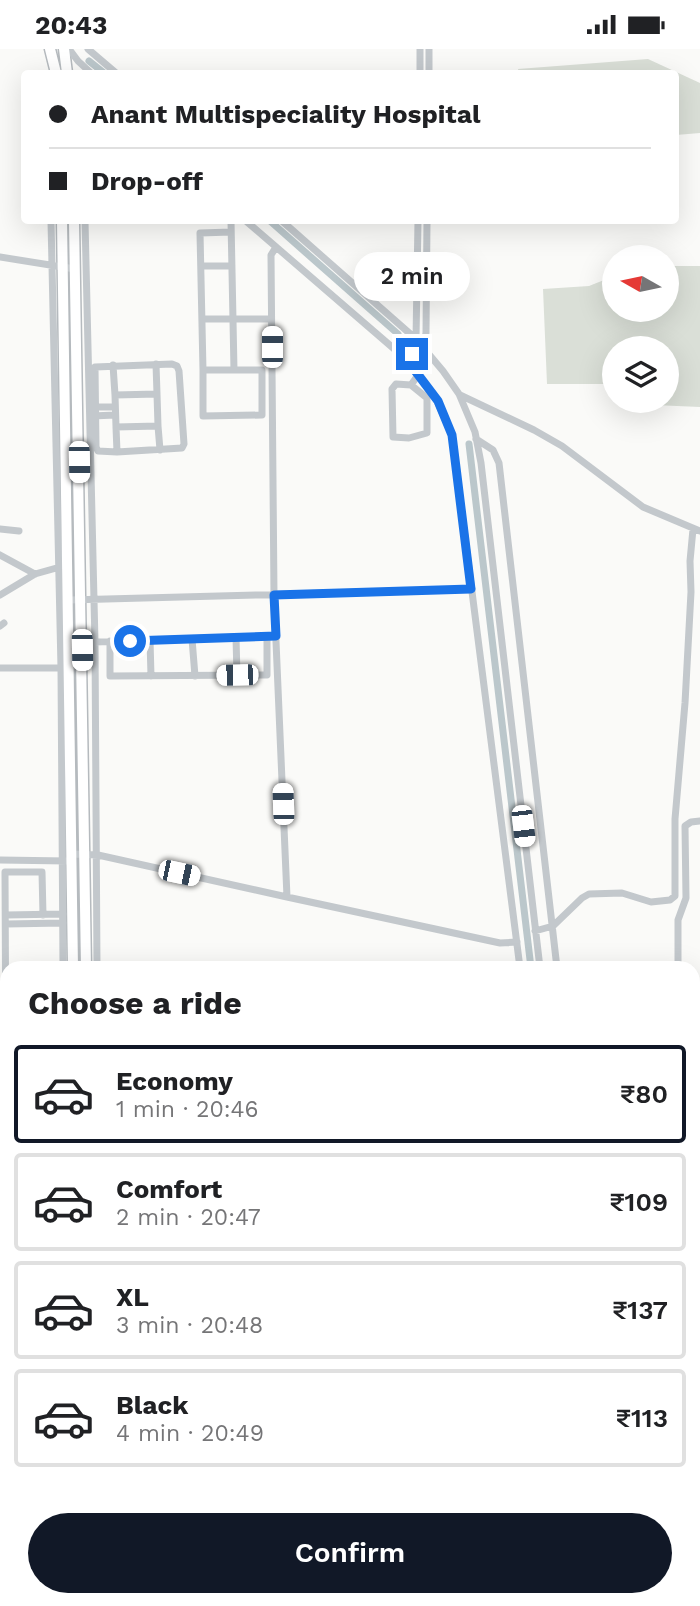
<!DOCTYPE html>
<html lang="en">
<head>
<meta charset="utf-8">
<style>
  :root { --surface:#fff; --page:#f2f2f2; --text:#202124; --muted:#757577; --line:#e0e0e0; --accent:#111827 }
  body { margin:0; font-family:"Work Sans",sans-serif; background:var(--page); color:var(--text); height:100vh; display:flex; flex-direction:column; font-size:26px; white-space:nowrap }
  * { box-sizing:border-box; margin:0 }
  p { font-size:23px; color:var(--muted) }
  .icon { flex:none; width:38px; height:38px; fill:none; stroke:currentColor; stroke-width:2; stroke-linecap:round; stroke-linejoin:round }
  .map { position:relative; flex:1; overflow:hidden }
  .details { position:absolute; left:0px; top:912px; width:700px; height:646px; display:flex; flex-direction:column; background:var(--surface); border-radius:21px 21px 0 0; box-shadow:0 7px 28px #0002 }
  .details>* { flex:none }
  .guide { position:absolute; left:21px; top:21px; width:658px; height:154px; border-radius:7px; box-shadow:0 7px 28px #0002; display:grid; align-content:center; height:154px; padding:0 28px; background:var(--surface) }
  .needle { width:46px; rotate:279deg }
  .controls { position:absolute; left:602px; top:196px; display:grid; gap:14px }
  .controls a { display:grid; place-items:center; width:77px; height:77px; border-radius:50%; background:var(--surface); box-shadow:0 7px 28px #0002; font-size:35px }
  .end { position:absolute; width:32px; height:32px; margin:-16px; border:9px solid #1a73e8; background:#fff; box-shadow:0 0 0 4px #fff }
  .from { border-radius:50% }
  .bubble { position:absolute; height:49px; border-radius:24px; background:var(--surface); box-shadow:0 7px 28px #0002; font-size:23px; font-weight:600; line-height:49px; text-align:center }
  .car { position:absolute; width:21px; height:42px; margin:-21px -10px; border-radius:9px; box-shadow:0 0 5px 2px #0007; background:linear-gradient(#fff 24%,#345 0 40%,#fff 0 76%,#345 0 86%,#fff 0) }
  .guide b { display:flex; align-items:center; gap:24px; height:66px; font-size:26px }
  .guide b+b { border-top:2px solid var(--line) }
  .guide i { width:18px; height:18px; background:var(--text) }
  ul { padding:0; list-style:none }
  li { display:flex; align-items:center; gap:21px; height:98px; margin:0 14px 10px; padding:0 14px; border:4px solid var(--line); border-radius:7px }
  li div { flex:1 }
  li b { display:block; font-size:26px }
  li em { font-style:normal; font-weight:600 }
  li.active { border-color:var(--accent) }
  li>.icon { width:63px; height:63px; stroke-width:1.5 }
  h2 { padding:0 28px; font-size:32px; line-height:84px }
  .action { display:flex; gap:14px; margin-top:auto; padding:14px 28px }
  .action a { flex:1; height:80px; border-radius:42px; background:var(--accent); color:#fff; font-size:28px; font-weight:600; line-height:80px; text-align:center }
  .status { display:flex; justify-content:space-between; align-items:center; height:49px; padding:0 35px; background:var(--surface); direction:ltr }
  .status svg { height:19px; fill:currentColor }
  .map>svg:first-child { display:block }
</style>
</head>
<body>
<div class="status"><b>20:43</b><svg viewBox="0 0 49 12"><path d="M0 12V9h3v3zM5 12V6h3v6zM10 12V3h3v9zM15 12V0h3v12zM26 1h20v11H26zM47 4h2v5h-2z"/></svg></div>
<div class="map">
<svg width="700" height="1557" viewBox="0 0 700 1557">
  <rect width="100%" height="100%" fill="#fafaf8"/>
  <path fill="#dadfd7" d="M648 10 700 34V84L676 86V24H519L518 20Z
    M667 217H700V358L654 356V352H667V299H614V335H547L543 240 589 237 614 227V261H667Z"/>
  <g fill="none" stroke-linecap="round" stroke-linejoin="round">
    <path stroke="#bbc7cb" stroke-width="7" d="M89 12 104 24
      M270 172 398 285
      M469 395 531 919
      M624 1550 625 1557"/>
    <g stroke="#b5babe" stroke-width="13">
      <path id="major" d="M50 0 56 24
        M64 0 67 24
        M62 172 73 919
        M74 172 86 919
        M96 1550 97 1557
        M110 1550V1557"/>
    </g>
    <path stroke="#c3c8cc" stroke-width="7" d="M69 0 78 12 91 24
      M88 0 116 24
      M420 24V0
      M429 24V0
      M51 172 61 619 63 919
      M85 172 95 593 97 919
      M231 172 234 321
      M246 172 407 311 437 352 452 386 520 919
      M282 172 416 290 443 322 459 345 475 383 481 414 540 919
      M276 198 271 206 274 546 287 848 500 894 517 893
      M0 208 75 220
      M201 217H232
      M202 270H271
      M407 311 412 305 416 290 418 172
      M156 315 157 345
      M172 315 177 317 179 322 184 395 182 399 117 403 98 402 96 398 95 318Z
      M113 316 115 346
      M413 318 420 310 426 284 427 172
      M203 321V367L262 366V321H203L200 184 231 183
      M411 336 396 335 392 340 393 388 409 389 427 384V349L411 336 418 326
      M157 345 158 377 116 378 115 346Z
      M460 346 534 381 562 397 643 458 700 482
      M93 358H115
      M92 367 115 366
      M158 377 160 401
      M116 378 117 403
      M476 390 493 401 499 414 557 919
      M0 480 19 482
      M0 506 35 525
      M0 546 35 525 60 518
      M69 551 472 540
      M0 577 4 574
      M236 588 237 627
      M192 590 195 627
      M150 591 151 627
      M110 592V627L267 626V587
      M95 593 269 587
      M0 619H66
      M71 805 98 806 287 848
      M0 811 67 812
      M6 866 63 865
      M6 875 63 874
      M535 882 553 877 582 849 589 845 622 844 651 853 670 851 675 847V770L685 654 691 543 690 512 693 480
      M678 919V871L686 849 685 777 691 773 700 772
      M0 1027 6 1028 5 823H42L43 866
      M0 1045H7
      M0 1057H7
      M693 1068 700 1072
      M693 1146 700 1147
      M0 1275H7
      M0 1446 7 1445
      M693 1508 700 1507
      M84 1550V1557
      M118 1550 119 1557
      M242 1550 261 1557
      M410 1550V1557
      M604 1550 605 1557
      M631 1550 632 1557"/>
    <use href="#major" stroke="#fff" stroke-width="10"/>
  </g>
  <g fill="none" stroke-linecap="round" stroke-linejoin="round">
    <path stroke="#1a73e8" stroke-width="9" d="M130 592 276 587 274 546 471 540 452 386 438 352 407 311 412 305"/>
  </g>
</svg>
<div class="controls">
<a><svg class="needle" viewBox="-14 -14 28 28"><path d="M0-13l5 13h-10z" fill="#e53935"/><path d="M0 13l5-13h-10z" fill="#757577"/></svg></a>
<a><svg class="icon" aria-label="layers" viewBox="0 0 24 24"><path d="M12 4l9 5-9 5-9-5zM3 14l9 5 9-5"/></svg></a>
</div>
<i class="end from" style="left:130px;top:592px"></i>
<i class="end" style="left:412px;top:305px"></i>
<div class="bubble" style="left:354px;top:203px;width:116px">2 min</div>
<i class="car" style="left:272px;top:298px;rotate:0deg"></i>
<i class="car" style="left:79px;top:413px;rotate:179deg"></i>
<i class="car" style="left:82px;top:601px;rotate:179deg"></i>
<i class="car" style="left:237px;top:626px;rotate:269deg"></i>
<i class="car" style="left:283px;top:755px;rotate:358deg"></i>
<i class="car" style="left:523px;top:777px;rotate:173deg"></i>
<i class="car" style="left:179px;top:824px;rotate:102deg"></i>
<div class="guide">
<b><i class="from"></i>Anant Multispeciality Hospital</b>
<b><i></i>Drop-off</b>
</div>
<section class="details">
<h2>Choose a ride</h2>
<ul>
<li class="active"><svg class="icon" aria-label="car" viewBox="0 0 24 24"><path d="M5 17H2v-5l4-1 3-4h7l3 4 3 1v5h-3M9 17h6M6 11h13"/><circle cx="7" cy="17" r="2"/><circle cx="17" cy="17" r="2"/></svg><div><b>Economy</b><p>1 min · 20:46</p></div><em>₹80</em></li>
<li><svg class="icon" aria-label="car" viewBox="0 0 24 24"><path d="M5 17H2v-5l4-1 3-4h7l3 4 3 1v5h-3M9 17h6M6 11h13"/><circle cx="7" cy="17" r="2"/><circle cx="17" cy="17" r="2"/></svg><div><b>Comfort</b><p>2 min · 20:47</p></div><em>₹109</em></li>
<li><svg class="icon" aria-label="car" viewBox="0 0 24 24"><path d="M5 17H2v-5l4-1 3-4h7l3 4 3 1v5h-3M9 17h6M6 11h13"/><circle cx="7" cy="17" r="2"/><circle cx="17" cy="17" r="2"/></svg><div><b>XL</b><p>3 min · 20:48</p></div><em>₹137</em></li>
<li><svg class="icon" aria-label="car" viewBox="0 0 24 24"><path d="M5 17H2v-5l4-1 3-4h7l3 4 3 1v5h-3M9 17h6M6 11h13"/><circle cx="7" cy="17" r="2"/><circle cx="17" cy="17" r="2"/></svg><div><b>Black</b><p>4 min · 20:49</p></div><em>₹113</em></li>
</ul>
<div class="action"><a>Confirm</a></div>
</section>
</div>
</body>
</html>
